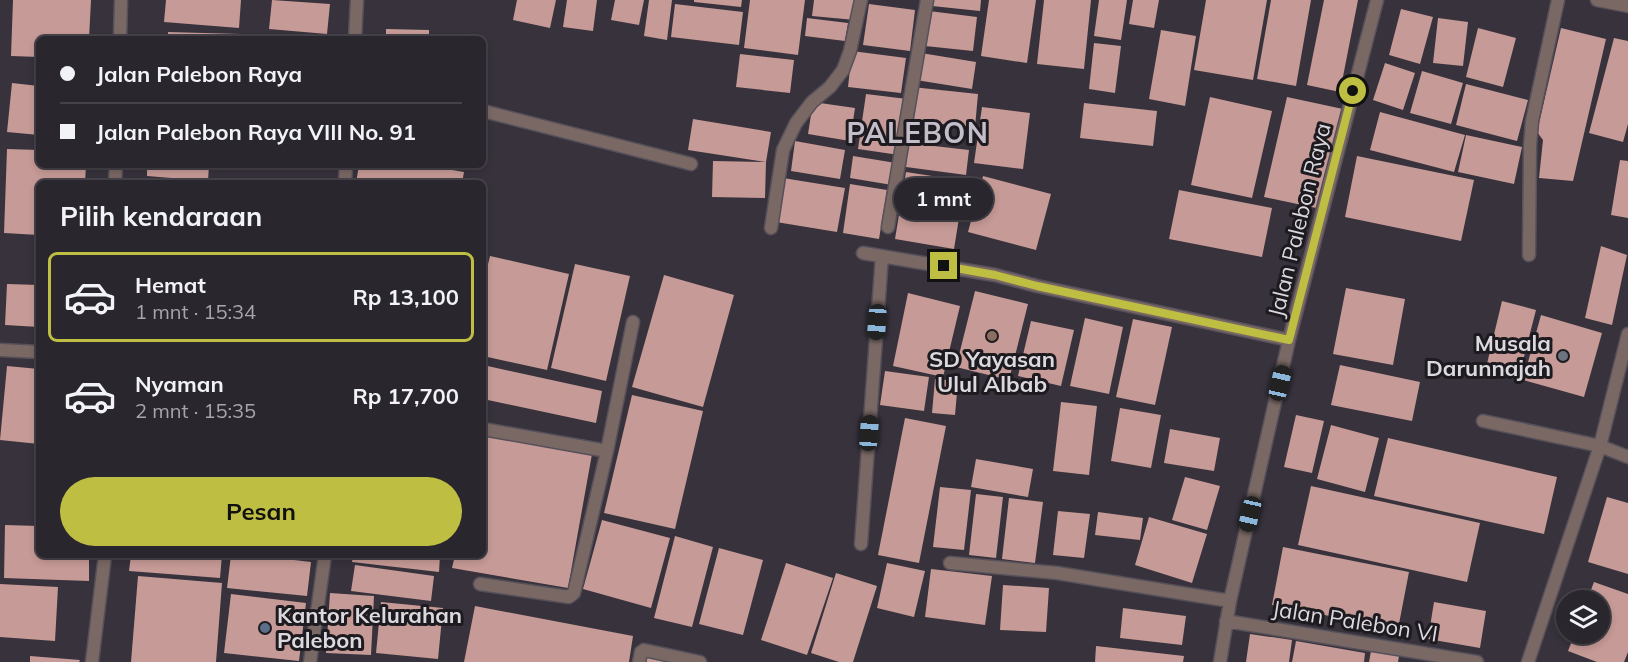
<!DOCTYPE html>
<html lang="id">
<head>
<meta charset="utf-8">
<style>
  :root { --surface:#29262d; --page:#312e35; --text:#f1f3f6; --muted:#a5a5aa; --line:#454349; --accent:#bebe42 }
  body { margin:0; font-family:Mulish,sans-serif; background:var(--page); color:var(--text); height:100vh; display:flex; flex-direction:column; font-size:22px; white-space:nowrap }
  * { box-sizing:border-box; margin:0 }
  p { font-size:20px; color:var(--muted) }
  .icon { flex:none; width:33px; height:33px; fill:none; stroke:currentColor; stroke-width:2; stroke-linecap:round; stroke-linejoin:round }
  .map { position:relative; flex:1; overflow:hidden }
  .panel { position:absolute; left:36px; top:180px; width:450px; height:378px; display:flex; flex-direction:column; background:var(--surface); border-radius:9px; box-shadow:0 3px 9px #0003,0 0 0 2px var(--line) }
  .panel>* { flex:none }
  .banner { position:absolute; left:36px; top:36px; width:450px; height:132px; border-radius:9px; box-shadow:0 3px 9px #0003,0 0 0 2px var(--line); display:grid; align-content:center; height:132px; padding:0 24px; background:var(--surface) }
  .controls { position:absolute; left:1556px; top:590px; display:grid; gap:12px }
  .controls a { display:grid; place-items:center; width:54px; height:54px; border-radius:50%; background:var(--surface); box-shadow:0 3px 9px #0003,0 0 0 2px var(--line); font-size:30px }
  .end { position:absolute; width:27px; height:27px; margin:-14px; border:8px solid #bebe42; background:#111; box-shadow:0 0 0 3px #111 }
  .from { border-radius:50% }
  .bubble { position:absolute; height:42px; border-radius:21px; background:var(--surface); box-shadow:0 3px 9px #0003,0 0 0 2px var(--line); font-size:20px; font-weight:700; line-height:42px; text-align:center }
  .car { position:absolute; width:18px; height:36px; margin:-18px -9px; border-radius:8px; box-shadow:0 0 4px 2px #0007; background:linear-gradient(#222 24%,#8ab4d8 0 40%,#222 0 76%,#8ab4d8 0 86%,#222 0) }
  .banner b { display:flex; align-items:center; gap:21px; height:57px; font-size:22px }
  .banner b+b { border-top:2px solid var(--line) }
  .banner i { width:15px; height:15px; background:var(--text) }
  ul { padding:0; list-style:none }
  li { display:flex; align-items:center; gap:18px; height:90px; margin:0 12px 9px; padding:0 12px; border:3px solid transparent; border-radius:9px }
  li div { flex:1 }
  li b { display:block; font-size:22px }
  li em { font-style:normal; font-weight:700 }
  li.active { border-color:var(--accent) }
  li>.icon { width:54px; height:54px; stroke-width:1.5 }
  h2 { padding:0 24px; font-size:27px; line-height:72px }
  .button { display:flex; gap:12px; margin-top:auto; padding:12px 24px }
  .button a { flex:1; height:69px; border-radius:36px; background:var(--accent); color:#111; font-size:24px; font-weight:700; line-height:69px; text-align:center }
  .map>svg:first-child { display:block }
</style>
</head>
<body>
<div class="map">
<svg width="1628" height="662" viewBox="0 0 1628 662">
  <rect width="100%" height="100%" fill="#37323c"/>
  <path fill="#c69a96" d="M13 0H91L89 39H39V57L11 56Z
    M166 0H241L239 28 164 22Z
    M272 0 330 4 327 34 269 29Z
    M517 0H556L550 28 513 20Z
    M567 0H597L593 31 563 27Z
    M615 0H644L639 25 611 20Z
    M649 0H672L667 40 644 36Z
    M694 0H742L741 7 694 2Z
    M750 0H805L798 55 744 48Z
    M814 0H857L855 20 812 16Z
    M933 0H981L980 11 932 6Z
    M989 0H1036L1027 63 981 56Z
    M1044 0H1091L1084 69 1037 64Z
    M1099 0H1127L1121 40 1094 36Z
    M1133 0H1159L1154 28 1129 24Z
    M1206 0H1267L1253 80 1194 70Z
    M1271 0H1311L1296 86 1257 79Z
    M1324 0H1358L1340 92 1307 85Z
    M675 4 743 12 739 45 671 37Z
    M869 4 915 10 910 51 863 45Z
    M1401 9 1433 17 1420 64 1389 55Z
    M929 11 977 17 973 51 925 46Z
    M807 18 848 23 845 41 805 36Z
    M1438 18 1468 22 1463 66 1433 63Z
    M1478 28 1516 38 1503 87 1466 77Z
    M1561 28 1606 39 1573 181 1539 178 1543 140 1537 132Z
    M386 29 429 30V39H386Z
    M1161 30 1196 36 1185 106 1149 99Z
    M168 32 241 34V39H168Z
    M1614 38 1628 41V124L1623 142 1589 133Z
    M1094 43 1121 46 1115 93 1089 89Z
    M852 51 906 58 901 93 848 87Z
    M921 53 976 62 972 89 916 80Z
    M740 54 794 60 790 93 736 87Z
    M1385 63 1415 73 1403 110 1373 100Z
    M1422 71 1463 83 1451 124 1410 113Z
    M12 83 39 86V135L7 132Z
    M1466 84 1528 100 1517 141 1456 125Z
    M912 87 978 94 975 127 909 121Z
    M866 94 907 99 899 155 858 149Z
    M1210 97 1272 111 1252 198 1191 185Z
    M1287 97 1343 109 1321 209 1264 197Z
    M813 102 855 108 850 141 808 134Z
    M1084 103 1157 111 1153 146 1080 138Z
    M982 107 1030 113 1023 169 974 163Z
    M1380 112 1465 135 1454 172 1370 150Z
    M693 119 771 132 766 162 765 198 712 197 713 161 766 162 688 150Z
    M1466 135 1522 147 1514 184 1458 172Z
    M795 141 845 150 840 179 791 171Z
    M908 143 969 150 966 175 906 167Z
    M7 149 39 150V165H86L85 183H39V235L4 233Z
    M853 156 896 163 892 185 850 178Z
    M1357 156 1474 180 1461 241 1345 217Z
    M1620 160 1628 161V218L1611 215Z
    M147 165H209L208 181 147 176Z
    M359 165H423L464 172 462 183H356Z
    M906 172 965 181 954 249 895 239Z
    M983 176 1051 194 1036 250 968 232Z
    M783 178 845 188 837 232 776 222Z
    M850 184 887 190 879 239 843 233Z
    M1179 190 1272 208 1262 257 1169 239Z
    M1601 246 1627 255 1612 325 1585 318Z
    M490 256 569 274 547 370 483 356V285Z
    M575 264 630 276 606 381 551 368Z
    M664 275 734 295 703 407 632 387Z
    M7 284 39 285V327L5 325Z
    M1346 288 1405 299 1393 365 1333 354Z
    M975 291 1028 304 1009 380 956 367Z
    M908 293 960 306 943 377 893 366Z
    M1502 301 1536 310 1518 380 1485 372Z
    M1541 315 1602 333 1584 397 1523 380Z
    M1085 318 1123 327 1109 394 1070 386Z
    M1133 319 1172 327 1155 405 1116 397Z
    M1031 321 1074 330 1061 386 1018 376Z
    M483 365 602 391 596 423 483 399Z
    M1340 365 1420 382 1412 421 1331 405Z
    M7 366 39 369V444L0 440Z
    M885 371 929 377 924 411 880 405Z
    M935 379 958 381 955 415 932 413Z
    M632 395 703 411 675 529 604 513Z
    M1061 402 1097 406 1089 475 1053 471Z
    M1120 408 1161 415 1151 468 1111 461Z
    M1296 415 1324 421 1312 473 1284 467Z
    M905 418 946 426 919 563 878 555Z
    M1331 425 1379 438 1365 492 1317 479Z
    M1170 429 1220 438 1214 471 1164 463Z
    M483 435 592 454 568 588 452 568 455 555H483Z
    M1388 438 1557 477 1544 534 1374 496Z
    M976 459 1033 469 1028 497 971 487Z
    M1185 477 1220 486 1207 530 1172 520Z
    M1311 486 1480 523 1467 582 1298 545Z
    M940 487 971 490 964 550 933 547Z
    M976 494 1003 497 996 558 969 555Z
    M1607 497 1628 503V574L1588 562Z
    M1009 498 1043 502 1035 563 1002 559Z
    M1058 511 1090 514 1084 558 1053 555Z
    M1098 512 1143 518 1140 540 1095 535Z
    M1149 517 1207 534 1192 583 1135 565Z
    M602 520 670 538 651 608 583 589Z
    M5 525 39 526V555H89V581L4 578Z
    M675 536 713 547 692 627 654 618Z
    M1283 547 1409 572 1398 629 1272 605Z
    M719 548 763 560 743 635 699 624Z
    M131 555H222L220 578 129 571Z
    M231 555H252L311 562 307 596 227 588Z
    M353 555H440L439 572 352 562Z
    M786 563 833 578 807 655 761 640Z
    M887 563 925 571 914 617 877 608Z
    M355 565 434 576 431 601 351 591Z
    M931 569 992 576 985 625 925 617Z
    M836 573 877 586 853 662H839L811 653Z
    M138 576 222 583 216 662H131Z
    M1594 582 1628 594V652L1624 662H1597L1568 651 1575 633H1599V600H1587Z
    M0 584 58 587 55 641 0 637Z
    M1003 585 1049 588 1046 632 1000 630Z
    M330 593 374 596 371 655 326 653Z
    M231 594 306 603 299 661 224 653Z
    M381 602 443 608 438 659 376 653Z
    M1434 602 1486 611 1480 648 1428 639Z
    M475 606 633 636 629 662H464Z
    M1123 608 1186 616 1182 645 1120 638Z
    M1250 634 1292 640 1289 662H1246Z
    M1296 641 1365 653 1364 662H1292Z
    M1096 646 1184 656 1183 662H1095Z
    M1371 651 1399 656 1398 662H1369Z
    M648 655 672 662H646Z
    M30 656 80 660 79 662H30Z"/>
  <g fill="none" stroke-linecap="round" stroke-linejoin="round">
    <g stroke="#555059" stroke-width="15">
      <path id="street" d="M1597 0 1628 6
        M120 39 121 0
        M355 39 357 0
        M483 111 691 164
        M115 183 116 165
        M345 183 346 165
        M888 227 927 0
        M771 228 783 150 796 123 812 102 830 87 843 70 850 51 861 0
        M863 253 995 275 1037 286 1289 340
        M1529 255 1530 146 1532 121 1558 0
        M0 350 39 352
        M1483 421 1600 446 1628 457
        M607 451 633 322
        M861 544 882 256
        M950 563 1057 573 1230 601
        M480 584 569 597 574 593 607 451 483 429
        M1226 621 1477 662
        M92 662 105 555
        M310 662 325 555
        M639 662 641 652 644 650 700 662
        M1220 662 1230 601 1289 340 1377 0
        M1528 662 1600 446 1628 334"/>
    </g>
    <use href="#street" stroke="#7a6864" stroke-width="12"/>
  </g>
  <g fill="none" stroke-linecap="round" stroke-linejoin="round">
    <path stroke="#bebe42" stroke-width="8" d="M944 266 995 275 1037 286 1289 340 1353 91"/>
  </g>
  <circle fill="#8d6e63" stroke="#1d1b20" stroke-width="2" cx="992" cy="336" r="6"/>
  <circle fill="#6b7280" stroke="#1d1b20" stroke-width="2" cx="1563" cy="356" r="6"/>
  <circle fill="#5c6f8a" stroke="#1d1b20" stroke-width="2" cx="265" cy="628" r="6"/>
  <g text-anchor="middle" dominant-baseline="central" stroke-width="6" stroke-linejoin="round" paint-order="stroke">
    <g font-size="22" fill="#dbd8de" stroke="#1d1b20">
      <text transform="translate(1299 220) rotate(-76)">Jalan Palebon Raya</text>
      <text transform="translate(1355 621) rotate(9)">Jalan Palebon VI</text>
    </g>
    <g font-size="22" font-weight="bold" fill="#dbd8de" stroke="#1d1b20" text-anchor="end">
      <text x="1551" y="343">Musala<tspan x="1551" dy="25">Darunnajah</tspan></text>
      <text x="992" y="359" text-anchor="middle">SD Yayasan<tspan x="992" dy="25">Ulul Albab</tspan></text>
      <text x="277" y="615" text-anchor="start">Kantor Kelurahan<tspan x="277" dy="25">Palebon</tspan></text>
    </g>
    <g font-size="28" font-weight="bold" letter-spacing="1.5" fill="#c4becb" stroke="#1d1b20">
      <text x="918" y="132">PALEBON</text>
    </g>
  </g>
</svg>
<div class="controls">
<a><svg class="icon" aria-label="layers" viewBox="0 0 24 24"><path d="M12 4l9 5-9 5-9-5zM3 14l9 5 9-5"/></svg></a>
</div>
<i class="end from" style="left:1353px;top:91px"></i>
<i class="end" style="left:944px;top:266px"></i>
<div class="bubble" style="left:894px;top:178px;width:99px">1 mnt</div>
<i class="car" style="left:877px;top:322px;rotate:184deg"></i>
<i class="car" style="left:1280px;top:383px;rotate:13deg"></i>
<i class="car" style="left:869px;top:433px;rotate:4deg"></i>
<i class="car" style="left:1250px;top:514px;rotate:193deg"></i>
<div class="banner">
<b><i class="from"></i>Jalan Palebon Raya</b>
<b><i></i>Jalan Palebon Raya VIII No. 91</b>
</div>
<section class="panel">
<h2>Pilih kendaraan</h2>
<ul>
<li class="active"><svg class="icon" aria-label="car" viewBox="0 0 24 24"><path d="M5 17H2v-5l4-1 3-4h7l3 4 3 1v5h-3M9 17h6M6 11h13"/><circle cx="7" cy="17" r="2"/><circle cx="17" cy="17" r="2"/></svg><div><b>Hemat</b><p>1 mnt · 15:34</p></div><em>Rp 13,100</em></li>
<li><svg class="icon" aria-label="car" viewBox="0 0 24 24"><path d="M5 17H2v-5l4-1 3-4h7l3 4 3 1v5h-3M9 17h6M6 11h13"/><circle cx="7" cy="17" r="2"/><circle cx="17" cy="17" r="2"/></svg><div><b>Nyaman</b><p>2 mnt · 15:35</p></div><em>Rp 17,700</em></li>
</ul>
<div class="button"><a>Pesan</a></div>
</section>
</div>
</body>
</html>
